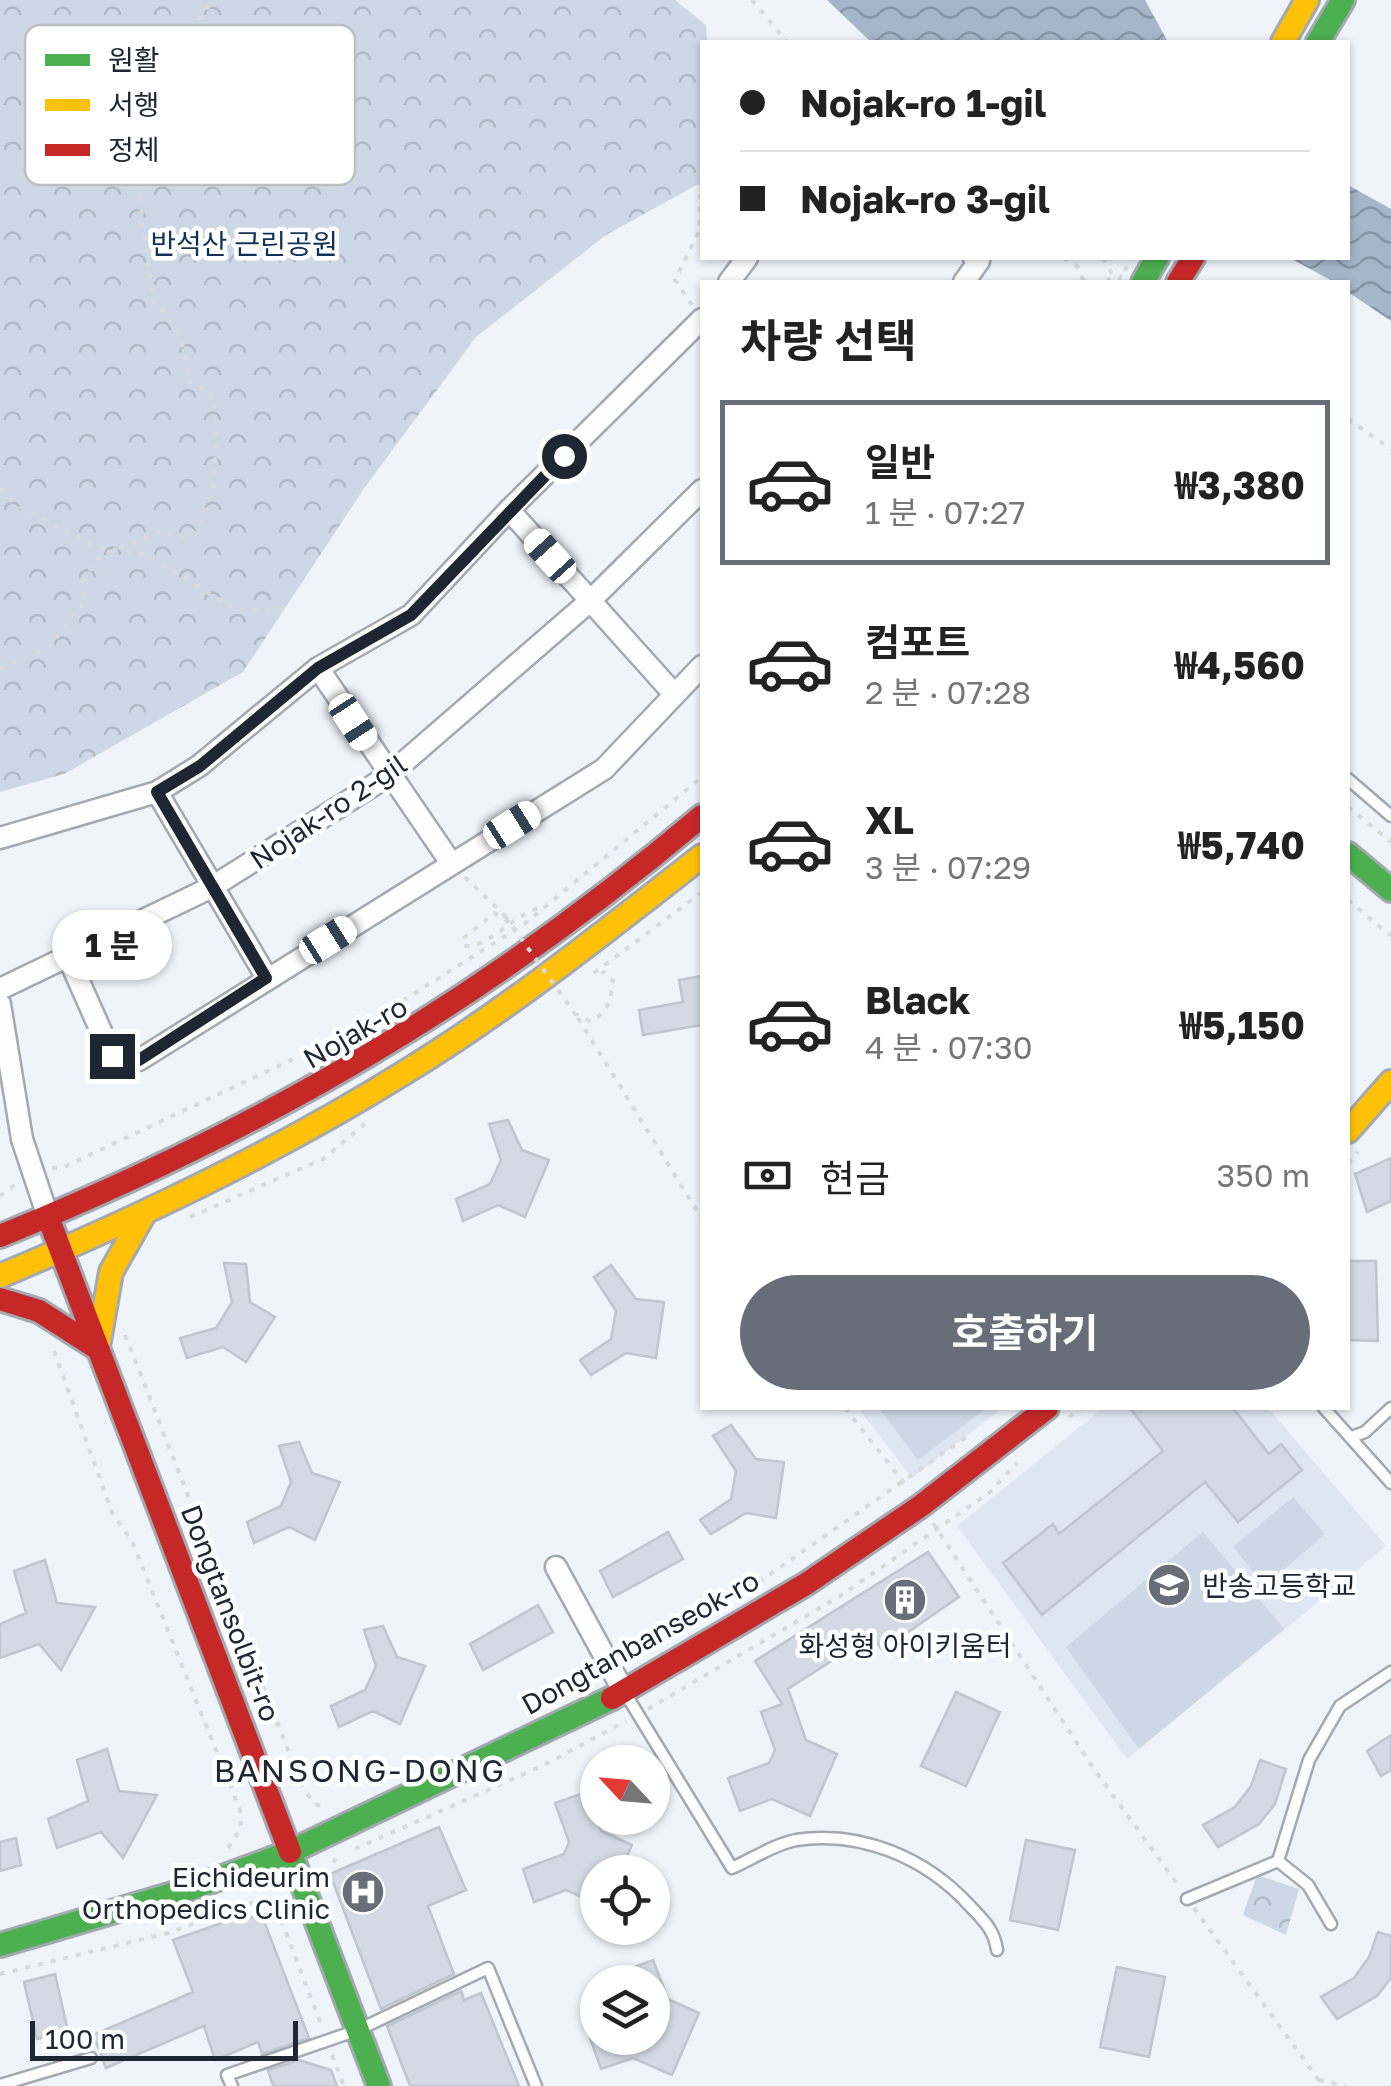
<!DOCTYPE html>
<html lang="ko">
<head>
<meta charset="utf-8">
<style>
  :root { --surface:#fff; --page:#f2f2f2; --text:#222; --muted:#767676; --line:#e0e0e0; --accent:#676e77 }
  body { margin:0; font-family:"Golos Text","Noto Sans KR",sans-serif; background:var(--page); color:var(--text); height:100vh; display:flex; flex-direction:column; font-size:38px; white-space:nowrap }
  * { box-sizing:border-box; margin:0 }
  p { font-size:32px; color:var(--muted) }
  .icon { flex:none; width:55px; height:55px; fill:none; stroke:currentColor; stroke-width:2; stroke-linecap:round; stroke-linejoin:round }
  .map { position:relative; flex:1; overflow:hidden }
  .side { position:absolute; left:700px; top:280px; width:650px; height:1130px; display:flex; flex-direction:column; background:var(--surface); border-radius:0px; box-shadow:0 2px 8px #0004 }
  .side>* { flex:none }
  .hud { position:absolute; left:700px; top:40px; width:650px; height:220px; border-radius:0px; box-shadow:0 2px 8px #0004; display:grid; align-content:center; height:220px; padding:0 40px; background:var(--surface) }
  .needle { width:65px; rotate:296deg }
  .controls { position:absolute; left:580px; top:1745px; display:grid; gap:20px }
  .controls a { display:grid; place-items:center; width:90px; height:90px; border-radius:50%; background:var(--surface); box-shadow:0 2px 8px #0004; font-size:50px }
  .scale { position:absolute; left:30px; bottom:25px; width:268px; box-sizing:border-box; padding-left:10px; border:5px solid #1e2631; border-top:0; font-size:28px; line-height:35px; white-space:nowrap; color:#1e2631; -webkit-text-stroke:8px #fff; paint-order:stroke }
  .end { position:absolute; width:45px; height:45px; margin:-22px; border:12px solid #1e2631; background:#fff; box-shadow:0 0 0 5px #fff }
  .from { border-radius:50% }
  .bubble { position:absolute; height:70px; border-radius:35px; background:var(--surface); box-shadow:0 2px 8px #0004; font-size:32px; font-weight:700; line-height:70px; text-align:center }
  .car { position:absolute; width:30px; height:60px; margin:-30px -15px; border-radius:12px; box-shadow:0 0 8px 2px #0007; background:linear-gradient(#fff 24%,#345 0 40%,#fff 0 76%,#345 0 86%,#fff 0) }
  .hud b { display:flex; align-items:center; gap:35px; height:95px; font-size:38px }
  .hud b+b { border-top:2px solid var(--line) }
  .hud i { width:25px; height:25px; background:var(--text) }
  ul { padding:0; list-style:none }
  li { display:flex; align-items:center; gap:30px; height:165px; margin:0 20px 15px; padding:0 20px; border:5px solid transparent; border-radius:0px }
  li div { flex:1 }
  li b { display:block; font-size:38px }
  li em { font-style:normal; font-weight:700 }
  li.selected { border-color:var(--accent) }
  li>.icon { width:90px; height:90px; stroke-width:1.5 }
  h2 { padding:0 40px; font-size:45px; line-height:120px }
  .pay { display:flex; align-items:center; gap:25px; height:110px; padding:0 40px; font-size:38px }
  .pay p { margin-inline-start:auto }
  .button { display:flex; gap:20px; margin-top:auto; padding:20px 40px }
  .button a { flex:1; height:115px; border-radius:60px; background:var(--accent); color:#fff; font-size:40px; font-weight:700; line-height:115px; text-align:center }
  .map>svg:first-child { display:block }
</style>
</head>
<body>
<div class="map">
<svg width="1391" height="2086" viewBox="0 0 1391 2086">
  <defs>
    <pattern id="park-crowns" width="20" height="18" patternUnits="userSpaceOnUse" patternTransform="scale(2.5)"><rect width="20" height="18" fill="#cdd8e6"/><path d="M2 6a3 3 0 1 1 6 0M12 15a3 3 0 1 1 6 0" fill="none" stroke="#b0b9c6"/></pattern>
    <pattern id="water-waves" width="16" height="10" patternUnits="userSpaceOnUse" patternTransform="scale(2.5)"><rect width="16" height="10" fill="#a5b6cb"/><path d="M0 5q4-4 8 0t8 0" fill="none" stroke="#8694a5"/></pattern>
  </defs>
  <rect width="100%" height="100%" fill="#eff4fa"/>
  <path fill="#dee6f1" d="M858 1408H1003L912 1478Z
    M1103 1408H1268L1386 1546 1127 1759 957 1526Z"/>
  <path fill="#cdd8e6" d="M879 1408H987L918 1460Z
    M1293 1497 1325 1534 1265 1586 1233 1547Z
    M1203 1532 1284 1629 1139 1749 1066 1647Z"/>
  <path fill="url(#park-crowns)" d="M0 0H675L706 25 707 42H702V182L606 235 476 337 365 487 243 672 64 774 0 792Z
    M1257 1875 1299 1889 1286 1935 1243 1915Z"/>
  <path fill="url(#water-waves)" d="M827 0H1145L1168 42H871Z
    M1348 185 1391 209V321L1348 292V282H1334L1290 258H1348Z"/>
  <path fill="#d3dae3" stroke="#bfc6cd" stroke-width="2.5" d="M702 976V1025L643 1035 639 1010 683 1002 679 980Z
    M508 1120 522 1150 549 1160 525 1217 498 1205 463 1221 456 1199 490 1184 501 1160 489 1124Z
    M1391 1158V1201L1367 1212 1355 1174Z
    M1348 1261H1376L1378 1341 1348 1340Z
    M224 1263 246 1264 250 1302 275 1317 246 1362 223 1347 187 1358 180 1338 216 1328 232 1302Z
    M611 1265 636 1299 664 1302 656 1358 626 1353 591 1375 580 1360 611 1339 616 1311 594 1277Z
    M1130 1408H1233L1269 1454 1281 1444 1302 1470 1238 1522 1205 1482 1042 1615 1003 1563 1053 1524 1059 1534 1163 1451Z
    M731 1425 756 1459 784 1462 776 1518 746 1513 711 1534 700 1520 731 1499 736 1471 713 1436Z
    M299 1442 312 1473 340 1482 315 1540 289 1527 254 1543 247 1522 281 1506 291 1482 279 1446Z
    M668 1532 683 1559 613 1597 600 1571Z
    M928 1552 959 1597 882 1650 872 1635 788 1689 806 1740 837 1754 810 1816 772 1799 740 1811 728 1778 769 1763 775 1750 761 1712 782 1704 755 1661Z
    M45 1560 57 1603 95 1607 61 1670 39 1644 0 1658V1624L26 1613 14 1571Z
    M538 1605 553 1632 483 1670 470 1644Z
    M383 1626 397 1657 425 1666 400 1724 373 1711 339 1727 331 1706 365 1690 376 1666 364 1630Z
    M956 1692 1000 1712 966 1786 921 1766Z
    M1391 1735V1770L1381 1776 1367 1751Z
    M107 1749 119 1791 157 1795 123 1858 101 1832 57 1848 48 1819 88 1801 77 1760Z
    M1260 1760 1286 1769 1275 1804 1259 1824 1218 1847 1203 1825 1235 1807 1251 1786Z
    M586 1792 601 1831 632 1845 620 1872H598V1904L566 1890 534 1902 523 1869 564 1854 569 1842 555 1803Z
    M439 1827 466 1890 428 1906 454 1974 381 2009 330 1874Z
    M16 1838 21 1865 0 1871V1842Z
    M1026 1840 1075 1850 1058 1930 1010 1920Z
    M244 1915 264 1921 309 2038 262 2054 258 2042 215 2060 204 2026 106 2068 93 2035 193 1992 173 1940Z
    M1378 1932 1391 1936V1978L1377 1996 1337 2019 1321 1997 1354 1978 1369 1957Z
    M653 1960 668 1999 699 2013 672 2075 633 2058 601 2069 590 2038H652V1982H627L623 1971Z
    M1117 1967 1165 1977 1149 2057 1100 2047Z
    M55 1974 68 2031 37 2039 24 1982Z
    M461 1991 464 2000 481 1993 519 2086H410L387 2026Z
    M299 2060 331 2070 337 2086H273L268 2070Z"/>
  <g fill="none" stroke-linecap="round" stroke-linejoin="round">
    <g stroke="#a3a9b0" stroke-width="15">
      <path id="lane" d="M1348 779 1391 816
        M1324 1408 1391 1483
        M1352 1437 1365 1432 1391 1408
        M625 1693 732 1868C752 1859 775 1844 796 1840 861 1830 926 1858 969 1905 983 1920 994 1929 997 1950
        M1278 1861 1309 1760 1340 1706 1391 1672
        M1187 1899 1278 1861 1308 1885 1331 1924
        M0 2085 91 2058
        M232 2086 227 2075 358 2030 488 1968 536 2086"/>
    </g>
    <g stroke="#a3a9b0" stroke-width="25">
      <path id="street" d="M729 282 747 258
        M964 282 979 261 974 258
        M509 510 674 694
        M318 668 451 863
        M157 792 267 978
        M0 838 157 792 199 766 318 668 411 615 509 510 702 319
        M69 959 112 1056 139 1060 604 769 702 666
        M0 989 212 887 388 776 590 601 702 490
        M0 1004 22 1139 48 1217
        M556 1567 624 1692"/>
    </g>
    <g stroke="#a3a9b0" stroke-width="28">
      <path id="fast" d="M1318 42 1343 0
        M1143 282 1157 258
        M1348 854 1391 890
        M290 1852 379 2086
        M0 1945 193 1888 290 1852 612 1698"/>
    </g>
    <g stroke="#a3a9b0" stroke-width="28">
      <path id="slow" d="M1283 42 1307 0
        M1348 1131 1391 1082
        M0 1276C139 1218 279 1151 407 1071 511 1007 606 931 702 856
        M99 1341 111 1272 145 1212"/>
    </g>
    <g stroke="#a3a9b0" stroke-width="28">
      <path id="jam" d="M1178 282 1193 258
        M48 1217 290 1852
        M0 1236C265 1128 483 1001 702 816
        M0 1299 39 1311 98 1349
        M612 1698 806 1584 922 1505 1047 1408"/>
    </g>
    <path stroke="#d7d9db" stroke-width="4" stroke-dasharray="5 8" stroke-linecap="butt" d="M752 0 787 42
      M1064 258 1077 266 1084 282
      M1103 258 1112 274 1122 277
      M1107 282 1112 274
      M692 305 675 280 699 231 702 151
      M1348 419 1391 449
      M0 489 15 504 93 546 147 555 238 611 286 608
      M0 669 50 646 85 600 84 583 94 562 103 555 158 532 192 537 213 493 217 422 210 391 189 381C186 348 178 323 153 301L136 168 155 120 147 87 157 55 189 33 213 0
      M1348 807 1391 842
      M465 877 505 916
      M1348 900 1391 936
      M509 922 494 913 464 938V946C491 948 514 912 543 907
      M594 973 702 892
      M574 1013 590 1021C608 1013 611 1000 613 981L602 971
      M578 1018 702 1219
      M1348 1163 1358 1152
      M52 1168 64 1167 361 1027 523 925 702 777
      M0 1196 16 1184
      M190 1217 323 1159 365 1124
      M125 1335 303 1788 314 1803 326 1809
      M54 1351 113 1515 132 1541 240 1810 241 1828 228 1848
      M845 1408 904 1483
      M1069 1417 1081 1408
      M933 1523 1094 1769 1180 1888
      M759 1582 972 1433
      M648 1709 840 1596 989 1493 1017 1463
      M355 1849 542 1766 626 1721
      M325 1873 337 1857
      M1194 1908 1323 2086
      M0 1974 168 1933 258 1901 280 1917 322 2027
      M332 2055 344 2086
      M1319 2080 1346 2086"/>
    <use href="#lane" stroke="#fdfdfe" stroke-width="10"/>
    <use href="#street" stroke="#fdfdfe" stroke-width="20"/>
    <use href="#fast" stroke="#4caf50" stroke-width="22"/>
    <use href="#slow" stroke="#ffc107" stroke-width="22"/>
    <use href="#jam" stroke="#c62828" stroke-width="22"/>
    <path stroke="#d7d9db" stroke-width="4" stroke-dasharray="5 8" stroke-linecap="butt" d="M1118 282 1132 258
      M505 916 578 1018"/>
  </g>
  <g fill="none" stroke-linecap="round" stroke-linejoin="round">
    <path stroke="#1e2631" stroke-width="12" d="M112 1056 139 1060 266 978 157 792 200 766 318 668 411 615 564 456"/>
  </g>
  <defs>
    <g id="school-disc" transform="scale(2.25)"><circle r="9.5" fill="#676e77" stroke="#fff"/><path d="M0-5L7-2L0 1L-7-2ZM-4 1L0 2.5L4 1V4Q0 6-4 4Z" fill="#fff"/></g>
    <g id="building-disc" transform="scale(2.25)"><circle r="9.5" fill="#676e77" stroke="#fff"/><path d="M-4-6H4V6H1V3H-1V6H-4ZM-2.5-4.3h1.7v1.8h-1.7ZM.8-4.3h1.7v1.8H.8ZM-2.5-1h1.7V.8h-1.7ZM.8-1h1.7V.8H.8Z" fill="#fff"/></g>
    <g id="hospital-disc" transform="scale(2.25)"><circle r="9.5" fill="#676e77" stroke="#fff"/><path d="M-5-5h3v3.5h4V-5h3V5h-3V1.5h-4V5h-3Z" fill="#fff"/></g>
  </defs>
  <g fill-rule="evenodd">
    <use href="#school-disc" x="1169" y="1585"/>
    <use href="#building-disc" x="905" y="1600"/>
    <use href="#hospital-disc" x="363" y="1892"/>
  </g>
  <g text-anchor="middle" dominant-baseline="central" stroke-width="9" stroke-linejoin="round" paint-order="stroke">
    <g font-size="28" fill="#113157" stroke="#fff">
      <text x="244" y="243">반석산 근린공원</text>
    </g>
    <g font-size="28" fill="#1e2631" stroke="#fff">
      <text transform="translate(328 811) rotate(-34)">Nojak-ro 2-gil</text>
      <text transform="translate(355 1032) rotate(-30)">Nojak-ro</text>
      <text transform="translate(231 1613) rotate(69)">Dongtansolbit-ro</text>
      <text transform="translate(640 1642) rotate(-29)">Dongtanbanseok-ro</text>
    </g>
    <g font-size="28" fill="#1e2631" stroke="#fff" text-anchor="start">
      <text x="1202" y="1585">반송고등학교</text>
      <text x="905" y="1645" text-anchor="middle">화성형 아이키움터</text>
      <text x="330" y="1876" text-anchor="end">Eichideurim<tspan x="330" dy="32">Orthopedics Clinic</tspan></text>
    </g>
    <g font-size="32" letter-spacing="2.5" fill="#1e2631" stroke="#fff">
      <text x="360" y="1770">BANSONG-DONG</text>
    </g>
  </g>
  <rect x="25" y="25" width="330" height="160" rx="15" fill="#fff" stroke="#bcbec1" stroke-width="2.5"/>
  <rect x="45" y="54" width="45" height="12" fill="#4caf50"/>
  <rect x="45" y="99" width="45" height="12" fill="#ffc107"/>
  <rect x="45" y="144" width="45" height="12" fill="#c62828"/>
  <g font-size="28" fill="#1e2631">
    <text x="108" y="70">원활</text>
    <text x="108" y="115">서행</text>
    <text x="108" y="160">정체</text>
  </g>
</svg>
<div class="controls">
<a><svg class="needle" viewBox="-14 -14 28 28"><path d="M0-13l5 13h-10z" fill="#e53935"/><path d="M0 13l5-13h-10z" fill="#767676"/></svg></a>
<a><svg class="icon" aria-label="locate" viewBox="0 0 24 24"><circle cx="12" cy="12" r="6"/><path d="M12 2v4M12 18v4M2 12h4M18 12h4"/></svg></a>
<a><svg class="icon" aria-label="layers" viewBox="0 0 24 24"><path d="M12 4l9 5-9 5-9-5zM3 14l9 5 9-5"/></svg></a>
</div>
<div class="scale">100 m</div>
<i class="end from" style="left:564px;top:456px"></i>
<i class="end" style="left:112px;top:1056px"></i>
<div class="bubble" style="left:52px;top:910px;width:120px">1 분</div>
<i class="car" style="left:550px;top:556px;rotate:318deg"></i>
<i class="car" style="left:353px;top:722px;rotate:147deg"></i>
<i class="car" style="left:512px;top:825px;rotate:58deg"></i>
<i class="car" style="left:328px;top:940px;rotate:58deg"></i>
<div class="hud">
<b><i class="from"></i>Nojak-ro 1-gil</b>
<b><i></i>Nojak-ro 3-gil</b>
</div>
<section class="side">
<h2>차량 선택</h2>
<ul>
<li class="selected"><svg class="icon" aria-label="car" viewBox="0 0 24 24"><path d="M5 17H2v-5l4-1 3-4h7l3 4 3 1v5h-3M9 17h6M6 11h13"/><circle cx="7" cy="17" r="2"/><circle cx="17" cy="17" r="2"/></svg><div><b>일반</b><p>1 분 · 07:27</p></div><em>₩3,380</em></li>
<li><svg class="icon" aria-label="car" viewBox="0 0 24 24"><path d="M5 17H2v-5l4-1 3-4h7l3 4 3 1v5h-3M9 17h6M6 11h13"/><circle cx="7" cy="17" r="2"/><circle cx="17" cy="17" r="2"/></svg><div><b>컴포트</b><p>2 분 · 07:28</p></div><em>₩4,560</em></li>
<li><svg class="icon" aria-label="car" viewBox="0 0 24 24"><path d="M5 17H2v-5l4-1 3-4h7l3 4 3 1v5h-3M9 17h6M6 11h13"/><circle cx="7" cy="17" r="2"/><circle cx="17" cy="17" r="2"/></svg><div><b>XL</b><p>3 분 · 07:29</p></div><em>₩5,740</em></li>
<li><svg class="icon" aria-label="car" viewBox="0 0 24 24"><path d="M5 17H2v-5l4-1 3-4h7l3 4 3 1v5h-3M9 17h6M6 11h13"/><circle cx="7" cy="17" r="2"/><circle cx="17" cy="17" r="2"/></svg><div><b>Black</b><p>4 분 · 07:30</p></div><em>₩5,150</em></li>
</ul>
<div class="pay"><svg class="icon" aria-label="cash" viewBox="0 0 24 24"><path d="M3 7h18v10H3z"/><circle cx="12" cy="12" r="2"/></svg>현금<p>350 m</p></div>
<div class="button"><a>호출하기</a></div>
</section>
</div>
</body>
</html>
